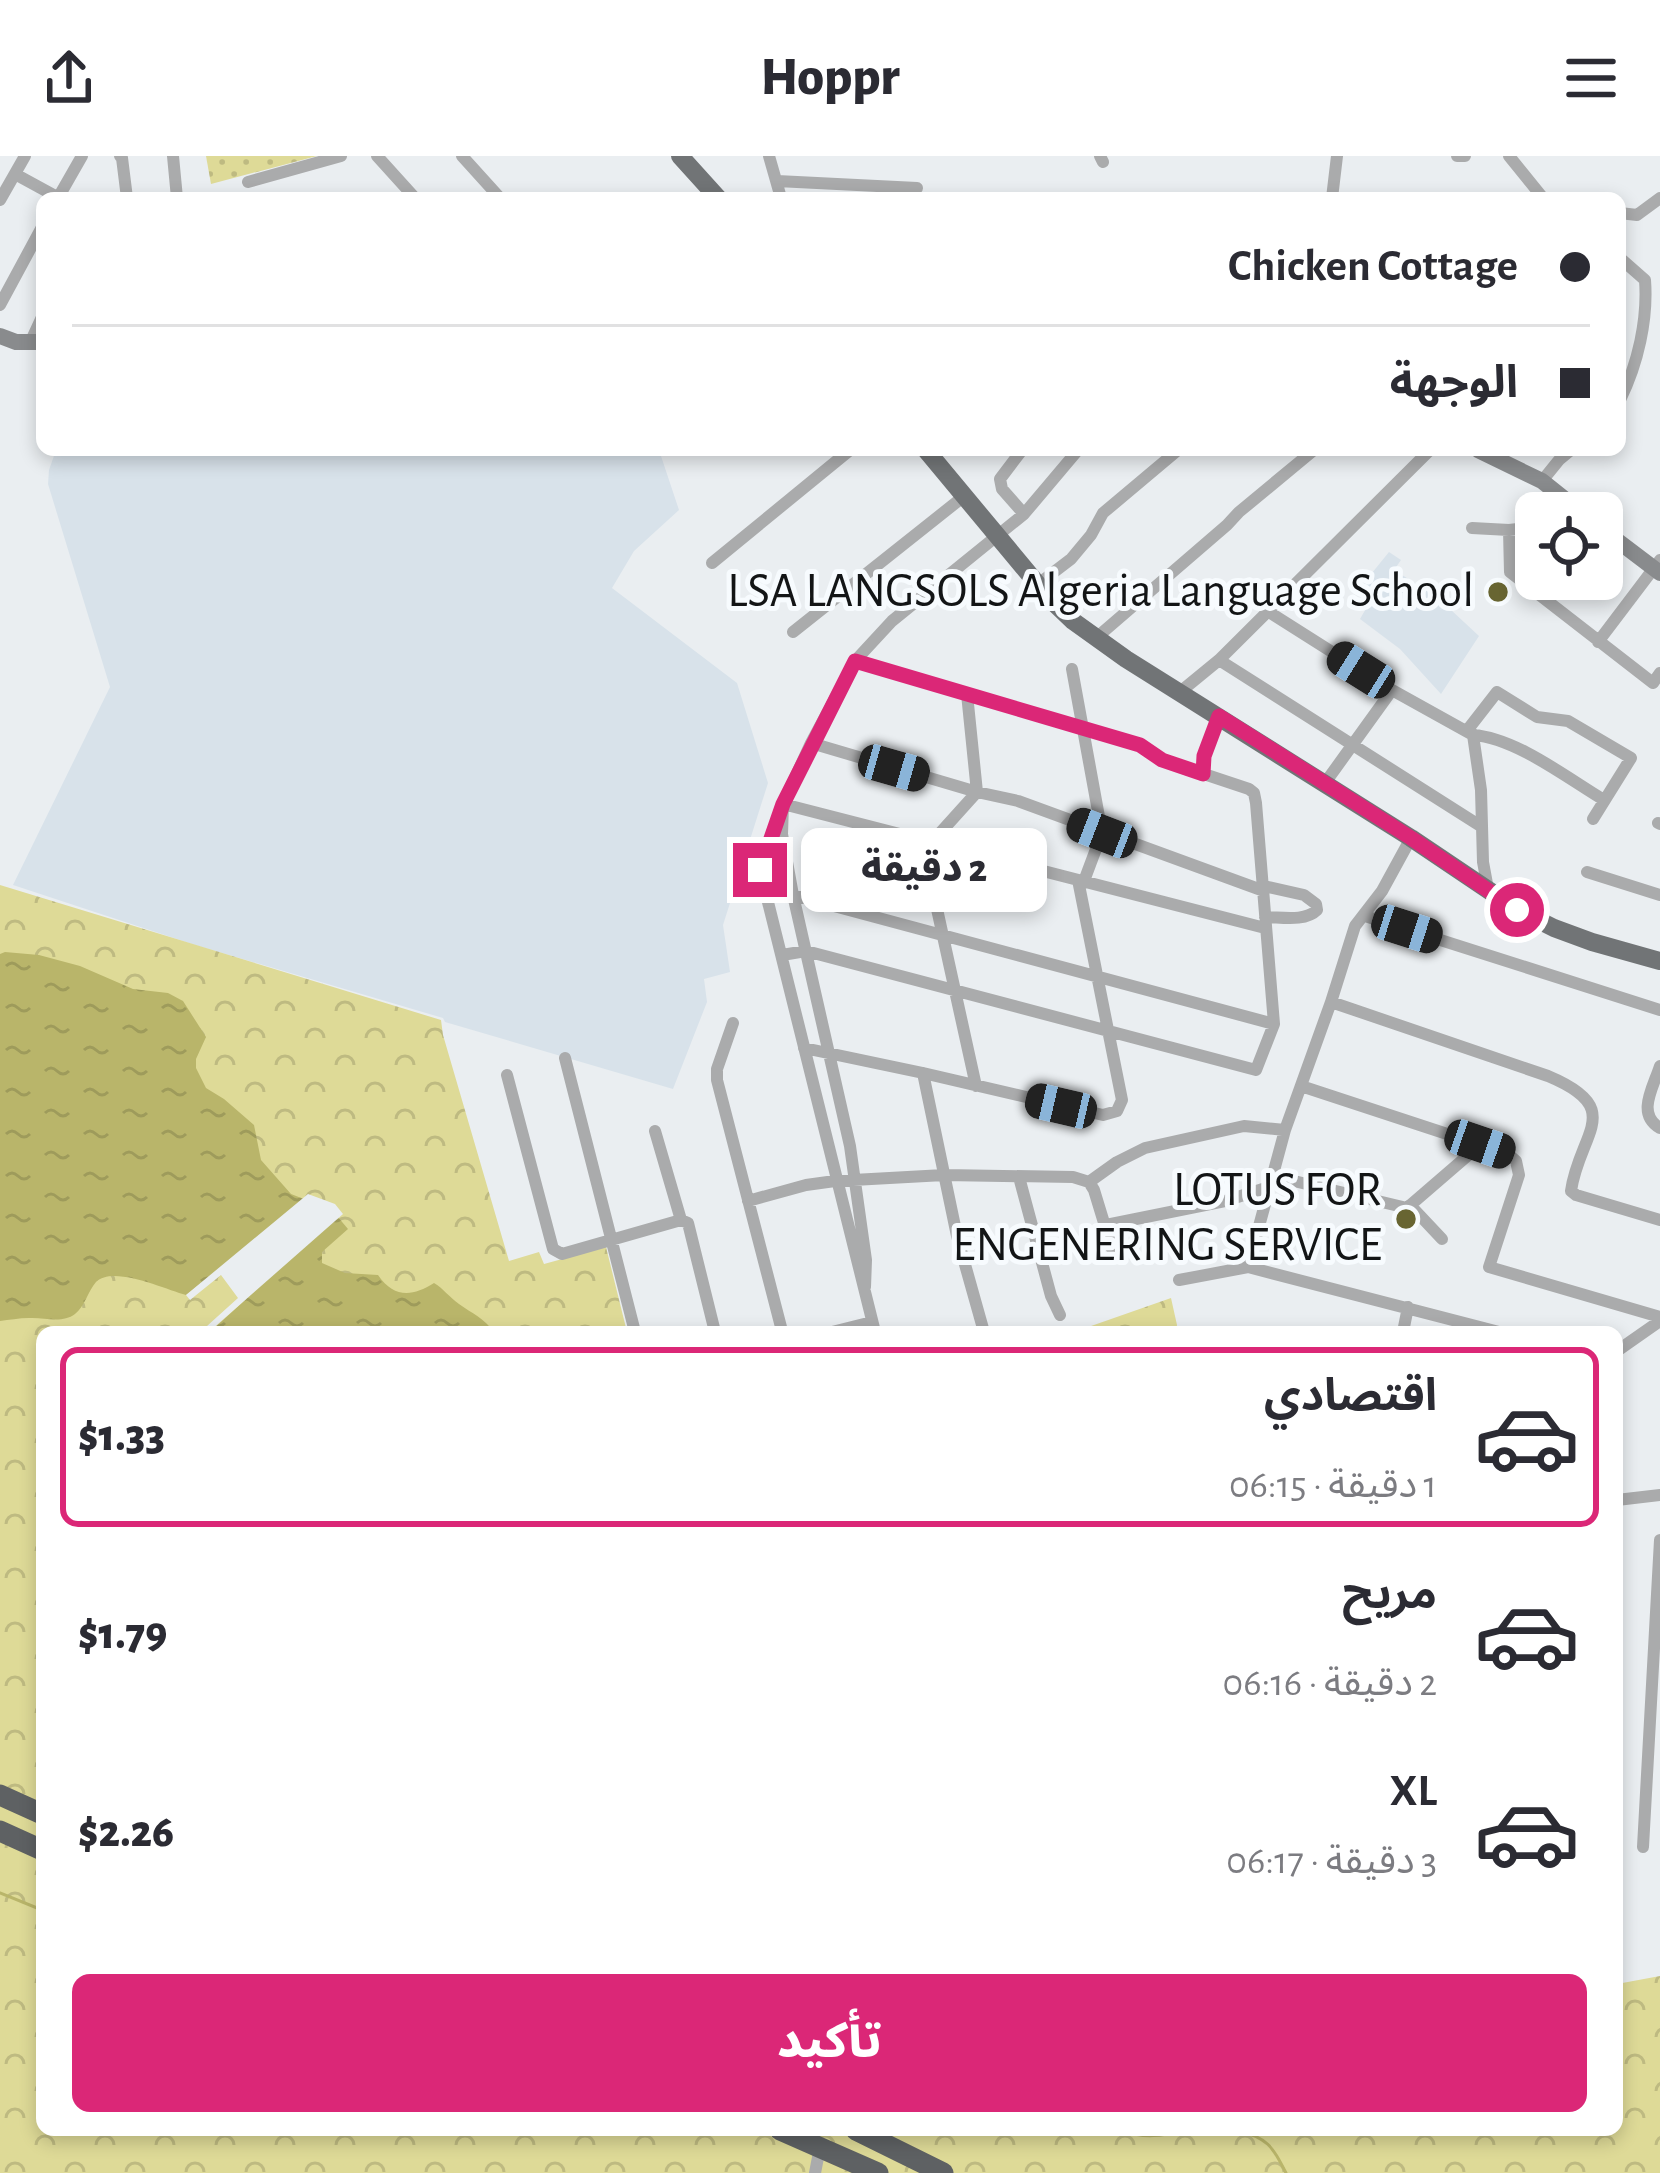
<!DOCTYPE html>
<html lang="ar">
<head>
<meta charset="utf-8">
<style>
  :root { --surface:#fff; --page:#f2f2f3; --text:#2b2b33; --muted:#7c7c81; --line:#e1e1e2; --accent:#db2777 }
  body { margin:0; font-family:"Alegreya Sans","Noto Sans Arabic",sans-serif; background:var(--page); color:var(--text); direction:rtl; height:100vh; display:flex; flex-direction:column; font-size:45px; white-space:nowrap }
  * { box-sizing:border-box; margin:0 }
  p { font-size:39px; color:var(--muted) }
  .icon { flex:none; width:66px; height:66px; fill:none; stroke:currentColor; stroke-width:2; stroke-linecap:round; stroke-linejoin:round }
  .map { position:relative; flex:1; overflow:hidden; direction:ltr }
  .details { position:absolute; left:36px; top:1170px; width:1587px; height:810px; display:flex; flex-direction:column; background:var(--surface); border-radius:18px; box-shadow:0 6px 18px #0003; direction:rtl }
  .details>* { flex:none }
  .hud { position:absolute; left:36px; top:36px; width:1590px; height:264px; border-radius:18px; box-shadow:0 6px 18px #0003; direction:rtl; display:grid; align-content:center; height:264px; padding:0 36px; background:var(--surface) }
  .controls { position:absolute; left:1515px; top:336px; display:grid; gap:24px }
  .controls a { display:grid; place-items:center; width:108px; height:108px; border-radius:18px; background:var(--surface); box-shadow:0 6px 18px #0003; font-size:60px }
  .end { position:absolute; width:54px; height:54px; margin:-27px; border:15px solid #db2777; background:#fff; box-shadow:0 0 0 6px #fff }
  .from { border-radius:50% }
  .bubble { position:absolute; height:84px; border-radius:18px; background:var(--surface); box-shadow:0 6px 18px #0003; font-size:39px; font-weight:800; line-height:84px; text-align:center; direction:rtl }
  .car { position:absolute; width:36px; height:72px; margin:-36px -18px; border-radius:15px; box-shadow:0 0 9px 3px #0007; background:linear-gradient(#222 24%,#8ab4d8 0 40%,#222 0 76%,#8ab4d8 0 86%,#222 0) }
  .hud b { display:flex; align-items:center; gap:42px; height:114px; font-size:45px }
  .hud b+b { border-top:3px solid var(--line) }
  .hud i { width:30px; height:30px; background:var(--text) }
  ul { padding:21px 0 0; list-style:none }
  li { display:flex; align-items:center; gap:36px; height:180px; margin:0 24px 18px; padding:0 12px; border:6px solid transparent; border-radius:18px }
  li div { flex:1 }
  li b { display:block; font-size:45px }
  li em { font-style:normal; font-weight:800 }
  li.current { border-color:var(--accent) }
  li>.icon { width:108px; height:108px; stroke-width:1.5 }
  .cta { display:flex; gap:24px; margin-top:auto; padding:24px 36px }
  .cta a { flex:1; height:138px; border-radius:18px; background:var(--accent); color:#fff; font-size:48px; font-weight:800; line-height:138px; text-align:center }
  header { display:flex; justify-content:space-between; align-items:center; height:156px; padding:0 36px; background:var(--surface); font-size:54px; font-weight:800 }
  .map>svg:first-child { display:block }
</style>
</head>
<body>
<header><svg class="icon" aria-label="menu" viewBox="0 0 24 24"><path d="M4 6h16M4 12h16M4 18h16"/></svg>Hoppr<svg class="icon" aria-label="share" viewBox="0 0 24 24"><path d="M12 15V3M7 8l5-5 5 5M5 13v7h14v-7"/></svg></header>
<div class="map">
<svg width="1660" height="2017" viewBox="0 0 1660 2017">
  <defs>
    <pattern id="grass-dots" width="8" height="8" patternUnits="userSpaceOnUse" patternTransform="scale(3)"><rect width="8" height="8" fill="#deda97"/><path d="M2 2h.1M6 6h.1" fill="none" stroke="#beba81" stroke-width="1.8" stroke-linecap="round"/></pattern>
    <pattern id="park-crowns" width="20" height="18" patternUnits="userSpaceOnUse" patternTransform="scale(3)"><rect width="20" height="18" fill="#deda97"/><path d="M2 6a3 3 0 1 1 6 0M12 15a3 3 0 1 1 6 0" fill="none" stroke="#beba81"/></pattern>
    <pattern id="water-ripples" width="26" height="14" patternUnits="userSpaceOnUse" patternTransform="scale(3)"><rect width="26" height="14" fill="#b9b56a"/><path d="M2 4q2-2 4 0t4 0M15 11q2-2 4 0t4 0" fill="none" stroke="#9e9b5b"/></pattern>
  </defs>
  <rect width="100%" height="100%" fill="#eaeef1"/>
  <path fill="#d8e2ea" d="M56 294H659L679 354 634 395 612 432 737 527 768 627 723 769 730 816 704 823 707 846 673 933 445 866 443 862 195 789 13 729 110 531 48 328 49 314Z
    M1389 396 1401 404 1394 414 1436 440 1479 480 1441 538 1400 493 1360 463 1375 437 1363 428Z"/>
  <path fill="url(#grass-dots)" d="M206 0H317L211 28Z"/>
  <path fill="url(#park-crowns)" d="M0 729 441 864 443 879 509 1105 539 1096 544 1108 606 1091 627 1176H42V1974H1617V1828L1660 1820V2017H0Z
    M1171 1142 1177 1169 1176 1176H1074Z"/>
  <path fill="url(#water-ripples)" d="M5 796 39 799 80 810 133 833 168 837 183 845 206 881 196 903V912L206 932 224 943 254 969 261 1004 291 1038 332 1054 348 1073 322 1096V1107L345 1117 378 1119C394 1142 412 1141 434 1127 444 1133 449 1141 459 1148 473 1158 484 1162 494 1176H210L246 1143 222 1111 186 1139C164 1133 113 1109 96 1126 88 1135 85 1150 75 1158 62 1168 44 1161 29 1162 19 1162 9 1164 0 1165V798Z"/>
  <path fill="#eaeef1" d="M308 1038 335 1048 343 1058 210 1175 207 1170 238 1142 221 1119 190 1144 186 1139Z"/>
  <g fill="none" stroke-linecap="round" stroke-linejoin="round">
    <path stroke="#b9b56a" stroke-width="3" d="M0 1737 42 1754
      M1121 1974C1144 1983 1162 1980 1185 1974
      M1237 1974C1268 1982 1272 1990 1286 2017"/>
    <path stroke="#aaabac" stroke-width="12" d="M120 0 122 2 127 42
      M173 0 177 42
      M377 0 415 42
      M462 0 500 42
      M769 0 781 42
      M1100 0 1103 6
      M1457 0H1465
      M1509 0 1543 42
      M15 18 59 42
      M777 25 917 32
      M248 26 341 0
      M58 42 82 0
      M1332 42 1337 0
      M0 44 25 0
      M1620 57 1637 59 1660 42
      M1620 102 1645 124C1648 163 1638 208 1620 244
      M0 149 42 71
      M30 187 42 161
      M1022 294 1000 323 1002 333 1024 358
      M1542 325 1559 304 1571 294
      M1472 372 1509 374 1536 371
      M1509 374 1510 416 1653 527 1660 517
      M712 407 850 294
      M1037 429 1071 403 1091 379 1103 357 1178 294
      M1269 456 1392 534 1473 579C1516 582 1567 622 1604 644
      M793 476 963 341
      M1096 482 1227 369 1239 356 1314 294
      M1598 486 1660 404
      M1219 504 1482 671
      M1072 513 1102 677 1084 725
      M1180 536 1219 504 1430 294
      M811 587 977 636 1018 645 1264 735
      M1203 618 1205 600 1219 559
      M1325 627 1392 534
      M1658 667 1660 668
      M922 685 976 930
      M931 687 977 636 967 538
      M1587 716 1660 739
      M1264 730 1304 739 1316 748 1317 754C1305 766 1281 761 1265 761
      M1488 733 1483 706 1481 634 1473 579 1469 572 1497 536 1537 561 1568 565 1631 602 1593 663
      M765 735 793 739 1274 868
      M1365 760 1660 854
      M782 799 806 795 1256 914 1274 868 1256 647 1254 637 1249 633 1162 604 1140 589 855 505
      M1331 846 1548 920C1627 953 1579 977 1571 1035L1576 1039 1660 1064
      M733 867 717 913V924L781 1171
      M804 892 923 917 1103 959 1117 955 1122 944 1078 724
      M565 902 635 1176
      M1660 910C1653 932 1636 958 1660 972
      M923 917 957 1080 984 1176
      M507 919 553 1093 562 1098 681 1064 688 1067 715 1176
      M1301 930 1508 998 1516 1005 1519 1019 1489 1111 1660 1161
      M655 975 681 1064
      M1273 1020 1407 1052 1480 989
      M1019 1021 1051 1140 1060 1159
      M1089 1026 1117 1006 1145 992 1244 970 1285 974
      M748 1045 806 1029 835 1025 944 1019 1073 1021 1089 1026 1094 1034 1112 1093
      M1410 1049 1442 1083
      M1106 1069 1225 1045 1269 1031
      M1248 1111 1285 974 1331 846 1355 770 1382 735 1411 682
      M1179 1124 1248 1111 1499 1176
      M865 1131 866 1104 850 990 793 739 782 678 783 648 1265 772
      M832 1176 872 1166
      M875 1176 760 714 783 648 811 587 855 505 892 465 1024 358 1078 294
      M1403 1176 1408 1151
      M1617 1195 1660 1165
      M1617 1344 1660 1339
      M1643 1691 1660 1384
      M815 2017 820 1991"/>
    <path stroke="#898b8d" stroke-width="16" d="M0 180 16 186H42
      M1478 294 1542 325 1582 357
      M1602 373 1660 417"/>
    <path stroke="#717476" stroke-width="18" d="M680 0 718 42
      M926 294 1049 442 1073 465 1126 503 1411 682 1518 754 1554 772 1592 786 1660 805"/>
    <path stroke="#5e6163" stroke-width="21" d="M0 1639 42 1658
      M0 1675 42 1694
      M780 1974 878 2017
      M856 1974 943 2017"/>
  </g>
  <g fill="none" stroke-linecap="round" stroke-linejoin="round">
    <path stroke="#db2777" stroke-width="15" d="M760 714 783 648 855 505 1140 589 1162 604 1203 618 1204 600 1219 560 1411 682 1517 754"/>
  </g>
  <g fill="#686532" stroke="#f7fbfe" stroke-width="4.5">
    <circle cx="1498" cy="436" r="12"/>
    <circle cx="1406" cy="1063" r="12"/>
  </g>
  <g text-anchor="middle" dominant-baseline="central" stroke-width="10" stroke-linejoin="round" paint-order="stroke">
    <g font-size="48" fill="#131516" stroke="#f7fbfe" text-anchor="end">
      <text x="1474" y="436">LSA LANGSOLS Algeria Language School</text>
      <text x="1382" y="1035">LOTUS FOR<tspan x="1382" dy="55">ENGENERING SERVICE</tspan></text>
    </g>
  </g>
</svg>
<div class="controls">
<a><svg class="icon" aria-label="locate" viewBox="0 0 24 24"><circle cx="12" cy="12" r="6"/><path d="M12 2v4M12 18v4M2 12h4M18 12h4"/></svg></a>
</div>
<i class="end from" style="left:1517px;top:754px"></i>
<i class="end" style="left:760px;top:714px"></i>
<div class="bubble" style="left:801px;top:672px;width:246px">2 دقيقة</div>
<i class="car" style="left:1361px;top:514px;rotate:302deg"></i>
<i class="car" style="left:894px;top:612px;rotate:106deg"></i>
<i class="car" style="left:1102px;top:677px;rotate:291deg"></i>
<i class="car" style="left:1407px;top:773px;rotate:108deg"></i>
<i class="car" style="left:1061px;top:950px;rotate:283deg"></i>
<i class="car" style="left:1480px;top:988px;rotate:109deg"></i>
<div class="hud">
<b><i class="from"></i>Chicken Cottage</b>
<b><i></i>الوجهة</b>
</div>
<section class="details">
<ul>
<li class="current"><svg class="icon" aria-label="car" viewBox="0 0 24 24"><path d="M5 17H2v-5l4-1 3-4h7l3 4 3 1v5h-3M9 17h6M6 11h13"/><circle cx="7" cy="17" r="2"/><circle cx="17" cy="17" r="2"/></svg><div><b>اقتصادي</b><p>1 دقيقة · 06:15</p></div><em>$1.33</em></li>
<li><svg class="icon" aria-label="car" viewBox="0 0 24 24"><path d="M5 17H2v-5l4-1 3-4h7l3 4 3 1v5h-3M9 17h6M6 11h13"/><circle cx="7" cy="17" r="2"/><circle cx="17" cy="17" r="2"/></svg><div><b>مريح</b><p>2 دقيقة · 06:16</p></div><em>$1.79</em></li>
<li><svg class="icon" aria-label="car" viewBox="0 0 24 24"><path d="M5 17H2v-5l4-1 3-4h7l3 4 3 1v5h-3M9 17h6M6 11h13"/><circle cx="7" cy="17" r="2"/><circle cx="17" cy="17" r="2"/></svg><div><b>XL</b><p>3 دقيقة · 06:17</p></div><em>$2.26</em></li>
</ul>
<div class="cta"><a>تأكيد</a></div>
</section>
</div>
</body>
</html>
